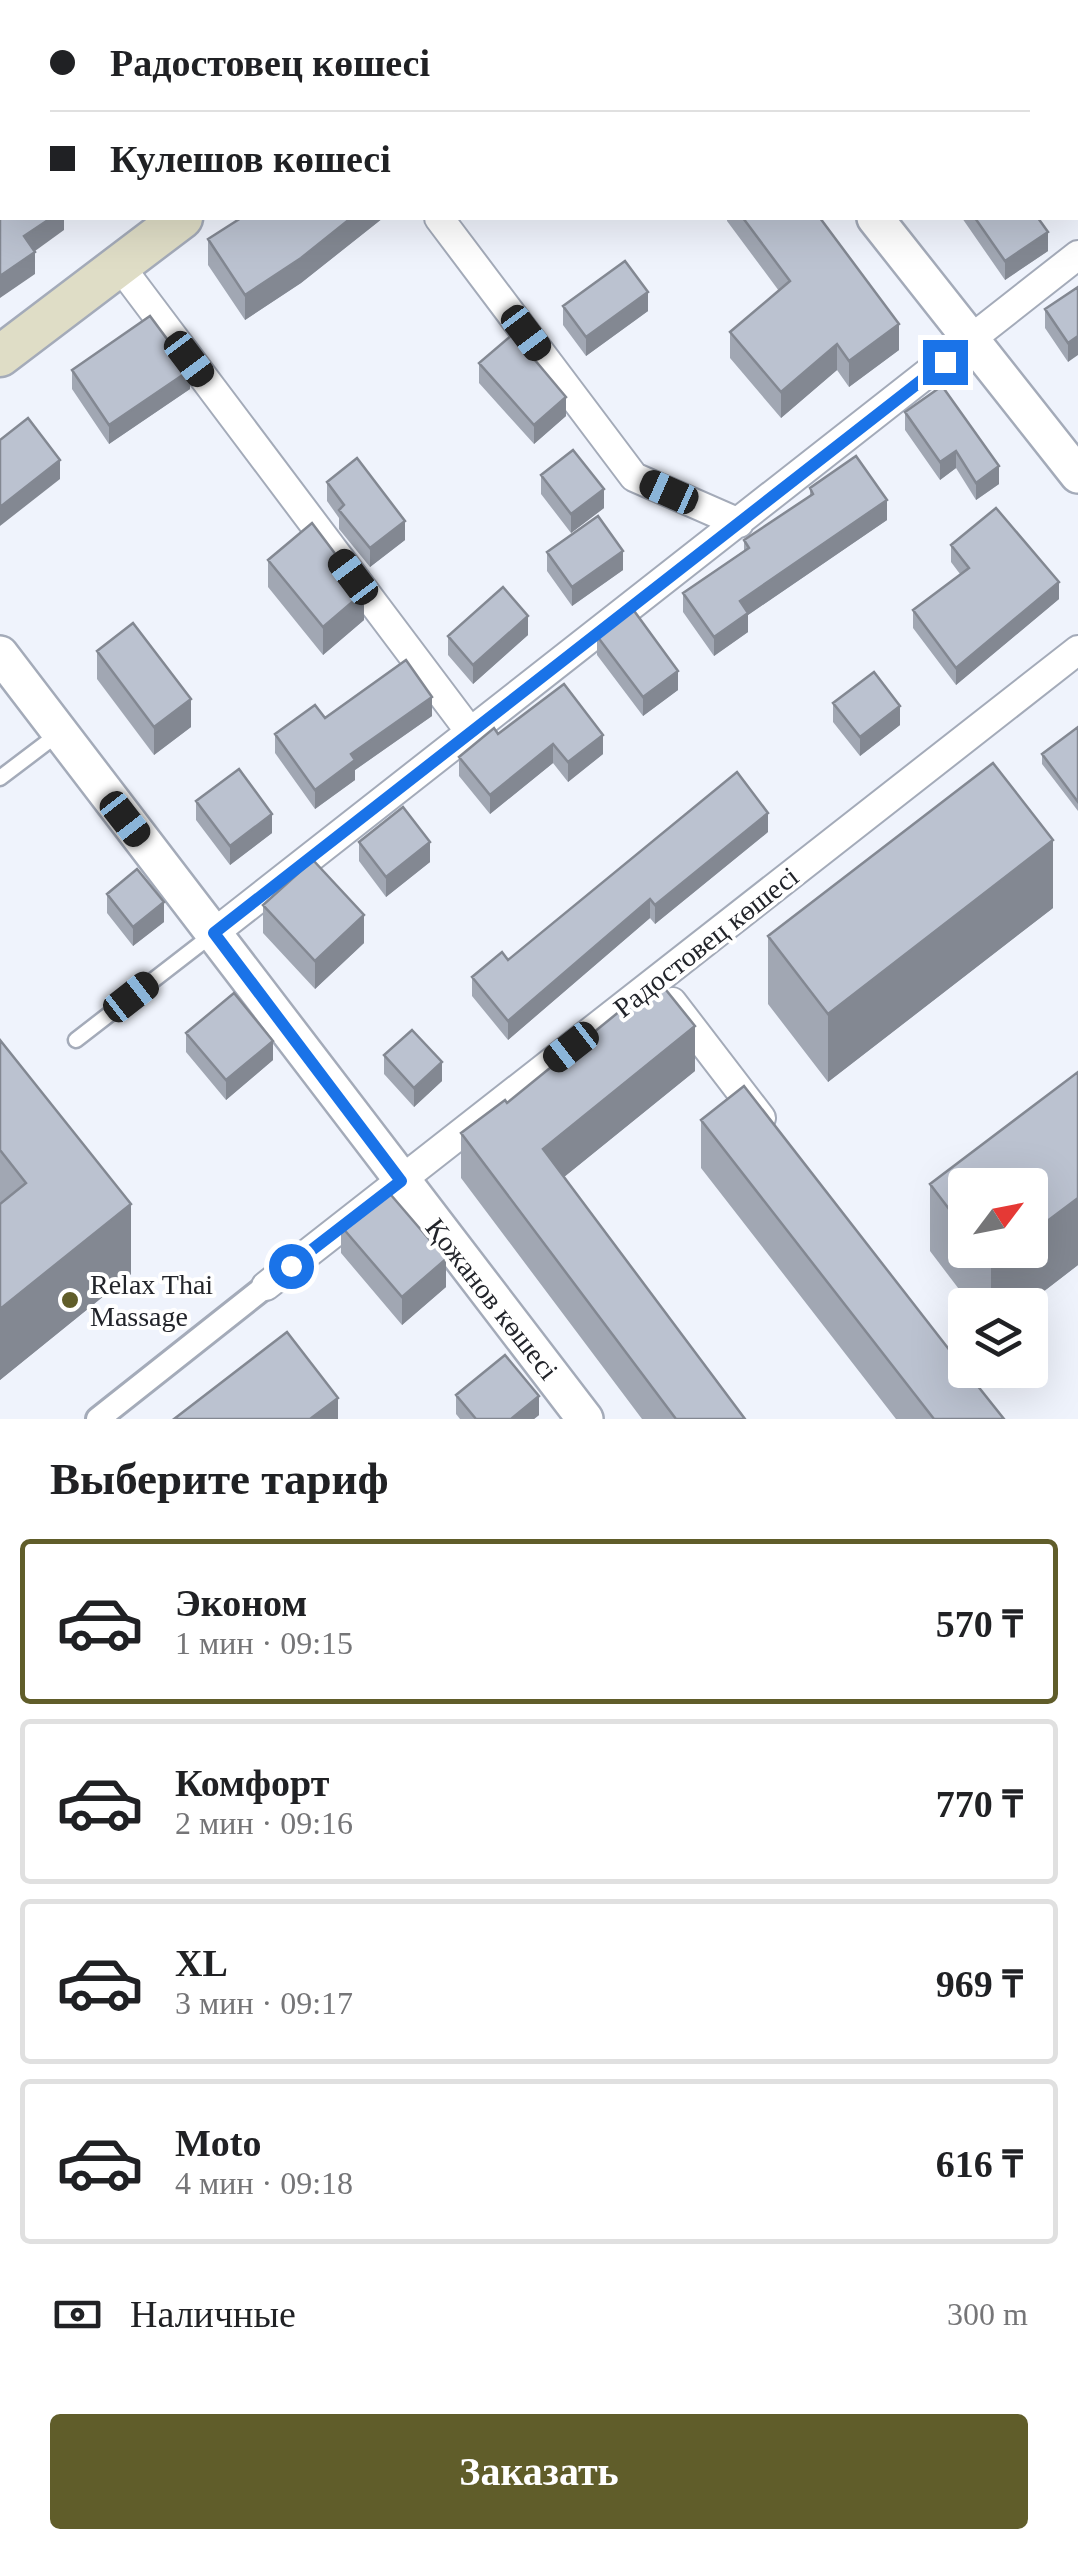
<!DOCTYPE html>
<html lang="ru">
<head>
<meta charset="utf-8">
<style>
  :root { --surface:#fff; --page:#f6f6f6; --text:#202124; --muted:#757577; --line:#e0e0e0; --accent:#605d2a }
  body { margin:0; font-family:Georgia,serif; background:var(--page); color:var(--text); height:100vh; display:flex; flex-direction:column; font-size:38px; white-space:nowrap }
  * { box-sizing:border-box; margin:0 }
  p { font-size:32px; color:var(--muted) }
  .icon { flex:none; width:55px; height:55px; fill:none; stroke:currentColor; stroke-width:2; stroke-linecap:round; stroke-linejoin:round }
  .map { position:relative; height:1419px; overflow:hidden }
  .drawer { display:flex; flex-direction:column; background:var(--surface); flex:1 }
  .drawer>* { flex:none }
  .hud { position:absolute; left:0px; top:0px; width:1080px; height:220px; box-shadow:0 10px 40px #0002; display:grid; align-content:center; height:220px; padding:0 50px; background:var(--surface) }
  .needle { width:65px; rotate:58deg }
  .buttons { position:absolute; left:948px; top:1168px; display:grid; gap:20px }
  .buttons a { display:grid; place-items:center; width:100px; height:100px; border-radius:10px; background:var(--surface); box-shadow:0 10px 40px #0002; font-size:50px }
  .end { position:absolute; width:45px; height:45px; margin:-22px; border:12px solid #1a73e8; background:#fff; box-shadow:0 0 0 5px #fff }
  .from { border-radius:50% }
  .car { position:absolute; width:30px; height:60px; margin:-30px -15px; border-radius:12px; box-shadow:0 0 8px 2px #0007; background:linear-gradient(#222 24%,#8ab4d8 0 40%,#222 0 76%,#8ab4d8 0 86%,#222 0) }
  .hud b { display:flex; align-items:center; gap:35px; height:95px; font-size:38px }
  .hud b+b { border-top:2px solid var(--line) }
  .hud i { width:25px; height:25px; background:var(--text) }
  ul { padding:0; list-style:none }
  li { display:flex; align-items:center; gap:30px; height:165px; margin:0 20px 15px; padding:0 30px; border:5px solid var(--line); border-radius:10px }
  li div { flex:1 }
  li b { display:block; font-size:38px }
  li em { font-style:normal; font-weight:800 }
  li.current { border-color:var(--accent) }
  li>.icon { width:90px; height:90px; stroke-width:1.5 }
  h2 { padding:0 50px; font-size:45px; line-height:120px }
  .pay { display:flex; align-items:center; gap:25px; height:110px; padding:0 50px; font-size:38px }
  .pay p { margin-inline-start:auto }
  .cta { display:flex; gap:20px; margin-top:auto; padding:20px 50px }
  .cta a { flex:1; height:115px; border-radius:10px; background:var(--accent); color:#fff; font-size:40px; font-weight:800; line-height:115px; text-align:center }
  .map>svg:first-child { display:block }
</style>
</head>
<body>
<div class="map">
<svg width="1078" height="1419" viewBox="0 0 1078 1419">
  <rect width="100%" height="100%" fill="#eff3fc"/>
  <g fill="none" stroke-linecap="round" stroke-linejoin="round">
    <g stroke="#a4abb9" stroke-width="19">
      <path id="service" d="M0 778 58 734
        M76 1040 213 934"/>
    </g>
    <g stroke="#a4abb9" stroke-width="28">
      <path id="pedestrian" d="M98 1419 266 1286"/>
    </g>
    <g stroke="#a4abb9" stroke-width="32">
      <path id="minor" d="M439 218 634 477 739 523
        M119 265 471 733
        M214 933 1078 255
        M672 1002 761 1118
        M266 1286 1078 650"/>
    </g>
    <g stroke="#a4abb9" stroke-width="40">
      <path id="tertiary" d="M695 0 697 2
        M875 218 1078 475
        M0 654 585 1419"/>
    </g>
    <g stroke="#a4abb9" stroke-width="45">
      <path id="secondary" d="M463 2 466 0
        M0 356 182 218"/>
    </g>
    <use href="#service" stroke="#fff" stroke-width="14"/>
    <use href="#pedestrian" stroke="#fff" stroke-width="22"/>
    <use href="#minor" stroke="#fff" stroke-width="28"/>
    <use href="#tertiary" stroke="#fff" stroke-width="35"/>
    <use href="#secondary" stroke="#dfddc6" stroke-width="40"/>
  </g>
  <path fill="#a1a7b3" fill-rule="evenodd" d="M785 0H906L907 2H785Z
    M945 0H1056L1053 2H946Z
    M241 218H383L301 283 245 320 208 265V239Z
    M727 218H820L899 350 849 387 837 370 781 418 730 358V332L779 291 727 221Z
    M962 218H1038L1048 251 1005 280Z
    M1078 287 1068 362 1045 328V309Z
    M563 306 648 311 586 356 563 325Z
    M479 363 566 416 534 444 479 383Z
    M72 370 190 389 109 444 72 389Z
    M905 412 999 484 976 500 956 468 940 480 905 430Z
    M541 475 604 508 571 533 541 494Z
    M327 482 405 540 370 567 339 529V518L327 501Z
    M810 488 887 520 748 615V632L714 656 683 612V593L744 551V540L810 496Z
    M951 545 1059 599 956 685 913 628V610L960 574 951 562Z
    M547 552 623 570 572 606 547 571Z
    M268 560 364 620 323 655 268 587Z
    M528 635 473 684 448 655V636Z
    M597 636 678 690 643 716 597 655Z
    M97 651 191 727 154 755 97 679Z
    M833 703 900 725 860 756 833 722Z
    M432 716 355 770V780L315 809 275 753V734L325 718Z
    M1078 727V811L1042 764V754Z
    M498 734 603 754 568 782 553 763 490 814 459 776V757Z
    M196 801 272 833 230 865 196 820Z
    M768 832 655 924 650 918 508 1040 472 996V977Z
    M359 842 430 862 386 897 359 861Z
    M107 894 164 922 133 946 107 913Z
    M263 905 364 943 315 989 263 933Z
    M1053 908 828 1082 768 1004V936Z
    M186 1033 273 1060 226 1100 186 1052Z
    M0 1040 131 1274 0 1380Z
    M384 1055 442 1081 414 1107 384 1074Z
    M695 1071 564 1177 745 1419H642L461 1178V1133L507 1103Z
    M1078 1072V1265L1026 1305H971L930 1251V1184ZM965 1185 1030 1250H965Z
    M701 1120 1004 1419H896L701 1168Z
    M341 1226 446 1287 402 1325 341 1253Z
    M456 1395 539 1415 534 1419H460L456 1414Z"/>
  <path fill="#838892" d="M1004 0H1056L1053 2H1000Z
    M51 218H64V230L24 259V236Z
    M351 218H383L301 283 245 320V295Z
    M1048 232V251L1005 280V261Z
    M35 252V274L0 298V276Z
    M648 292V311L586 356V337Z
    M899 324V350L849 387V361Z
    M1078 336V355L1068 362V343Z
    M837 344V370L781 418V392Z
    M190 370V389L109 444V425Z
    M566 397V416L534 444V425Z
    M956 451V468L940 480V462Z
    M60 460V479L0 526V507Z
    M999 466V484L976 500V483Z
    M604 489V508L571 533V514Z
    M887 500V520L748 615V632L714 656V637L740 601Z
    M405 521V540L370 567V548Z
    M623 551V570L572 606V587Z
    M1059 582V599L956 685V668Z
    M364 592V620L323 655V627Z
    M528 616V635L473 684V665Z
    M678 671V690L643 716V697Z
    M432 697V716L355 770V780L315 809V790L351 754Z
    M191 699V727L154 755V727Z
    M900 706V725L860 756V737Z
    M603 735V754L568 782V762Z
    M553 744V763L490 814V795Z
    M768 813V832L655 924V905Z
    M272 814V833L230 865V846Z
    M1053 840V908L828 1082V1014Z
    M430 842V862L386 897V877Z
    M650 899V918L508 1040V1021Z
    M164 902V922L133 946V927Z
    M364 915V943L315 989V961Z
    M695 1026V1071L543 1194V1149Z
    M273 1041V1060L226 1100V1080Z
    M442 1062V1081L414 1107V1088Z
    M1078 1198V1265L1026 1305H991V1264L1009 1250H1030V1234Z
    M131 1204V1274L0 1380V1309Z
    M446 1259V1287L402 1325V1297Z
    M539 1396V1415L534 1419H511Z
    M338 1398V1419H310Z"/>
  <path fill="#bbc2d0" stroke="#838892" stroke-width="2.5" d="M0 0H298L299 2H2V218H51L24 236 35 252 0 276Z
    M536 0H595L597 2H532Z
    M805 0H906L907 1 905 2H807Z
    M969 0H1004L1000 2H970Z
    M241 218H351L301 258 245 295 208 239Z
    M743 218H820L899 324 849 361 837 344 781 392 730 332 790 281Z
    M975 218H1038L1048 232 1005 261Z
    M625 261 648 292 586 337 563 306Z
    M1078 287V336L1068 343 1045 309Z
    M150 316 190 370 109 425 72 370Z
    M513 334 566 397 534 425 479 363Z
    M942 386 999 466 976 483 956 451 940 462 905 412Z
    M28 418 60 460 0 507V440Z
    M573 450 604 489 571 514 541 475Z
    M856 456 887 500 740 601 748 613 714 637 683 593 749 548 744 540 813 494 810 488Z
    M357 458 405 521 370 548 339 510 344 505 327 482Z
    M996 508 1059 582 956 668 913 610 969 568 951 545Z
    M598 516 623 551 572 587 547 552Z
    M312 523 364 592 323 627 268 560Z
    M503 587 528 616 473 665 448 636Z
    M632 608 678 671 643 697 597 636Z
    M133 623 191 699 154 727 97 651Z
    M406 660 432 697 351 754 355 760 315 790 275 734 315 705 325 718Z
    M874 672 900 706 860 737 833 703Z
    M564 684 603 735 568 762 553 744 490 795 459 757 494 728 498 734Z
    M1078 727V802L1042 754Z
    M993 763 1053 840 828 1014 768 936Z
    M239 769 272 814 230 846 196 801Z
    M737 772 768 813 655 905 650 899 508 1021 472 977 502 952 508 960Z
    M403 807 430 842 386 877 359 842Z
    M313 860 364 915 315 961 263 905Z
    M137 869 164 902 133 927 107 894Z
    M658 980 695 1026 543 1149 745 1419H676L461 1133 505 1100 507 1103Z
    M234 993 273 1041 226 1080 186 1033Z
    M412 1030 442 1062 414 1088 384 1055Z
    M0 1040 131 1204 0 1309V1204L26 1183 0 1150Z
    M1078 1072V1198L1030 1234V1185H965V1230L930 1184Z
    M744 1086 965 1370 1004 1419H934L701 1120Z
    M385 1188 446 1259 402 1297 341 1226Z
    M980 1250H1009L991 1264Z
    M287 1332 338 1398 310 1419H174Z
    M505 1355 539 1396 511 1419H476L456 1395Z"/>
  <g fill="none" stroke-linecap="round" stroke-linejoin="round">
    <path stroke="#1a73e8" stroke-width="12" d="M291 1266 401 1181 214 933 945 362"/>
  </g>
  <circle fill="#605d2a" stroke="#fff" stroke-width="4" cx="70" cy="1300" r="10"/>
  <g text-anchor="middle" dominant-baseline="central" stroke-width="8" stroke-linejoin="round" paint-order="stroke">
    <g font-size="28" fill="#22242a" stroke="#fff">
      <text transform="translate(706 942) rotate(-38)">Радостовец көшесі</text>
      <text transform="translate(492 1299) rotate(52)">Қожанов көшесі</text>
    </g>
    <g font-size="28" fill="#22242a" stroke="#fff" text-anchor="start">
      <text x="90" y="1284">Relax Thai<tspan x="90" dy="32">Massage</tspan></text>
    </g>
  </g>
</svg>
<div class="buttons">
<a><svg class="needle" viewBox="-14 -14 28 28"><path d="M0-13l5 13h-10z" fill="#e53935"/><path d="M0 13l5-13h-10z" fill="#757577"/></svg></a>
<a><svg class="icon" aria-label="layers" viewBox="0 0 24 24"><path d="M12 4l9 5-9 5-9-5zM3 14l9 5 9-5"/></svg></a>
</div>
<i class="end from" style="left:291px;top:1266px"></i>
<i class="end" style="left:945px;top:362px"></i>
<i class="car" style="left:526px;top:333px;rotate:143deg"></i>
<i class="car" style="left:189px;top:359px;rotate:143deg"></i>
<i class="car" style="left:669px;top:492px;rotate:294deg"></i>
<i class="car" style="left:353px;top:577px;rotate:323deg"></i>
<i class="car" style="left:125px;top:819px;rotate:142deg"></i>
<i class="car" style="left:131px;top:997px;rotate:52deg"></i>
<i class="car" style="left:571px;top:1047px;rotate:232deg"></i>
<div class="hud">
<b><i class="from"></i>Радостовец көшесі</b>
<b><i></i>Кулешов көшесі</b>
</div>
</div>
<section class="drawer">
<h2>Выберите тариф</h2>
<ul>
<li class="current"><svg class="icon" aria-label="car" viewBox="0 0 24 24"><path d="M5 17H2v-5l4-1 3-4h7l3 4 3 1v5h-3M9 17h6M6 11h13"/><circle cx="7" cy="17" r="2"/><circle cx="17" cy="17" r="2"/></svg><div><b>Эконом</b><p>1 мин · 09:15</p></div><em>570 ₸</em></li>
<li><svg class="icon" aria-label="car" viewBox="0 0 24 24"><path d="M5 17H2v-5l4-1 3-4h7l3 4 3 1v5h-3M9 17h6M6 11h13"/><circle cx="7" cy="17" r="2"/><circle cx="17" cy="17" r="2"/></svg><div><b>Комфорт</b><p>2 мин · 09:16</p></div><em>770 ₸</em></li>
<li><svg class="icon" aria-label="car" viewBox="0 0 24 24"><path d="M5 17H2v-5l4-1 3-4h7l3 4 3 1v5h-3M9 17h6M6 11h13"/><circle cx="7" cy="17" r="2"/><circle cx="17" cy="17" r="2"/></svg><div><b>XL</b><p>3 мин · 09:17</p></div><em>969 ₸</em></li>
<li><svg class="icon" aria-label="car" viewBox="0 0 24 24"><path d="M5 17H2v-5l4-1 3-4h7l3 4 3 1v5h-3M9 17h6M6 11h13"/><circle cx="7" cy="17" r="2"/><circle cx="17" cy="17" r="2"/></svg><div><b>Moto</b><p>4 мин · 09:18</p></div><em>616 ₸</em></li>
</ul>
<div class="pay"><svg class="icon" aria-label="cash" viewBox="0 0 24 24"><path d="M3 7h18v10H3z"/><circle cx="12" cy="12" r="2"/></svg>Наличные<p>300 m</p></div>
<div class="cta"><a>Заказать</a></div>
</section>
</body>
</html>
